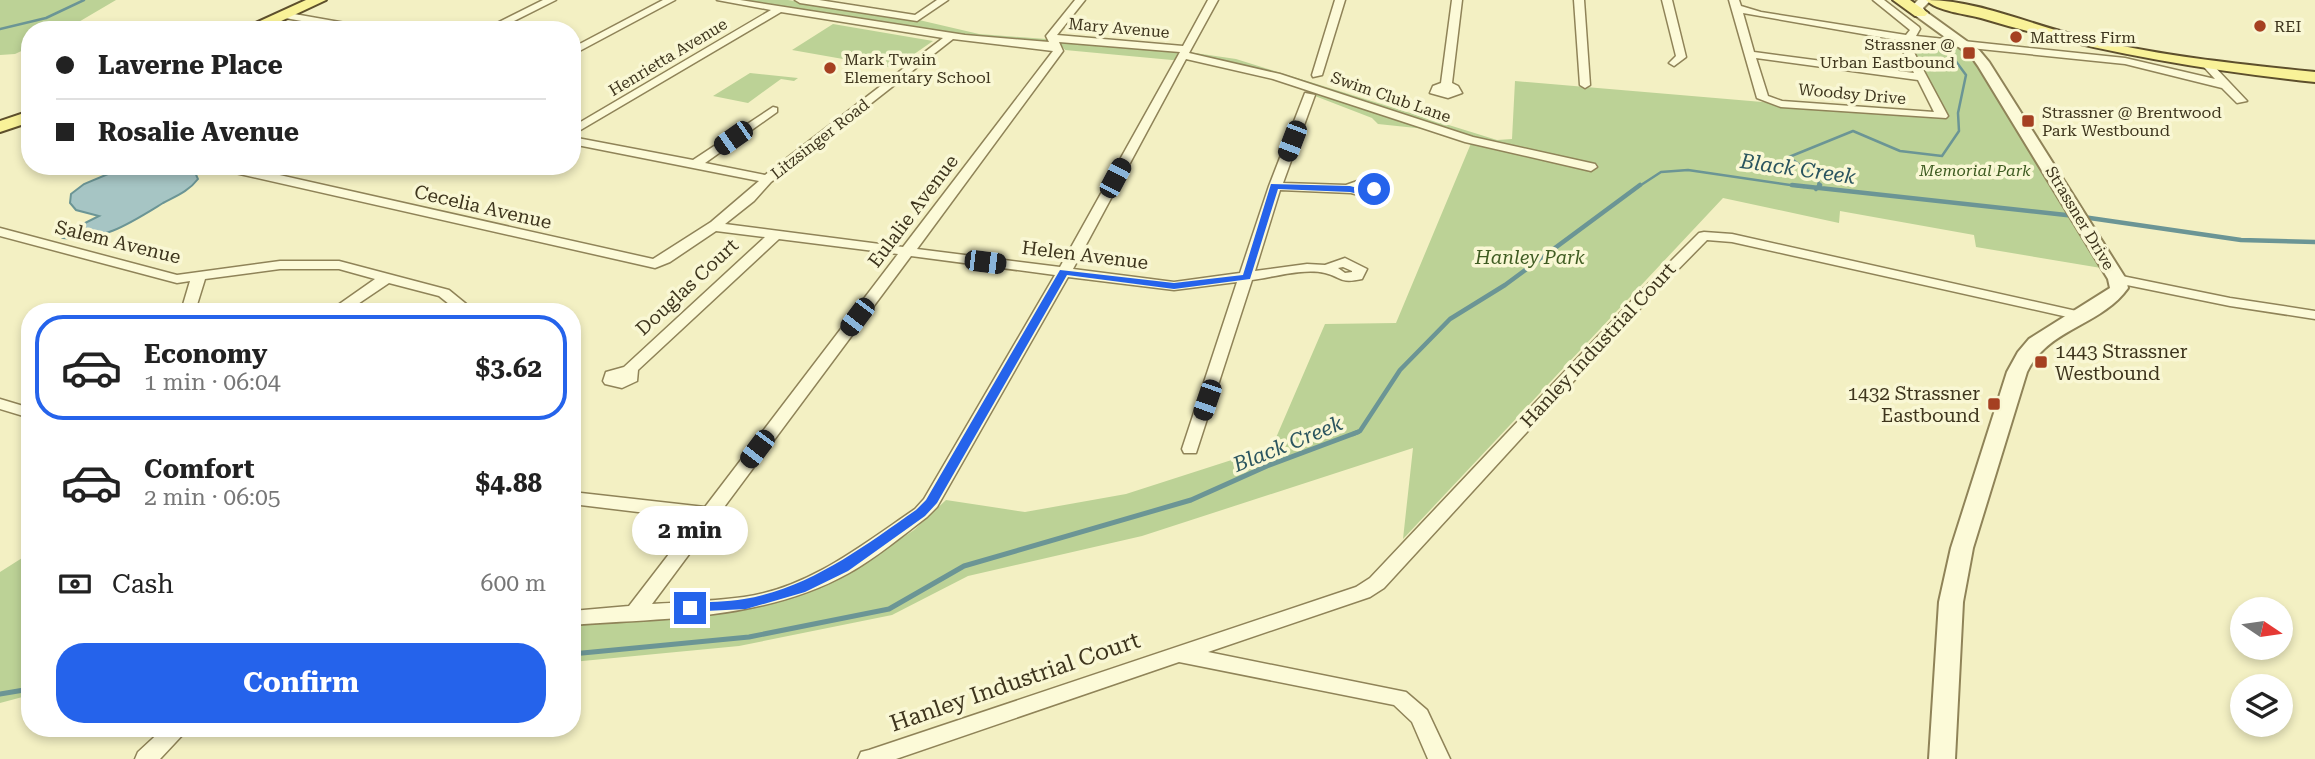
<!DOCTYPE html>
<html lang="en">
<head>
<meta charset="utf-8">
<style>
  :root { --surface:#fff; --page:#f2f2f2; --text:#222; --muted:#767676; --line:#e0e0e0; --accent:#2563eb }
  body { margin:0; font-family:"Roboto Serif",serif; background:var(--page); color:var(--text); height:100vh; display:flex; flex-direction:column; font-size:26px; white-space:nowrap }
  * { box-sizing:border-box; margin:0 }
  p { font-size:23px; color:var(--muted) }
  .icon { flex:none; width:38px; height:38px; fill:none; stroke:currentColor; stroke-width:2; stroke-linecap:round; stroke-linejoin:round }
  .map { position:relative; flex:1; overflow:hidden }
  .panel { position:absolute; left:21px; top:303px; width:560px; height:434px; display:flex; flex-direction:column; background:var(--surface); border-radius:28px; box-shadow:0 4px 10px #0003 }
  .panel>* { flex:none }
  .top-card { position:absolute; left:21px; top:21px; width:560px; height:154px; border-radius:28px; box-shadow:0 4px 10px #0003; display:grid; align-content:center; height:154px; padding:0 35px; background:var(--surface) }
  .needle { width:46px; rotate:103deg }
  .fabs { position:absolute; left:2230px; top:597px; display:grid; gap:14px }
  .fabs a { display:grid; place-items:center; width:63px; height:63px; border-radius:50%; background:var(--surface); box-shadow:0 4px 10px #0003; font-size:35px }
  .end { position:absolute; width:32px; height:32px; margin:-16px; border:9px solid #2563eb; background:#fff; box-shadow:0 0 0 4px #fff }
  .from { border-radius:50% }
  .bubble { position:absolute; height:49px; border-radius:24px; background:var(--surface); box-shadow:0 4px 10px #0003; font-size:23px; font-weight:700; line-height:49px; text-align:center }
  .car { position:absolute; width:21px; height:42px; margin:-21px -10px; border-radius:9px; box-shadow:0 0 5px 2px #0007; background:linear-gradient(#222 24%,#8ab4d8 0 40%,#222 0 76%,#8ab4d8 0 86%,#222 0) }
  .top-card b { display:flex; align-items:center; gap:24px; height:66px; font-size:26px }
  .top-card b+b { border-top:2px solid var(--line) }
  .top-card i { width:18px; height:18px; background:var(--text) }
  ul { padding:12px 0 0; list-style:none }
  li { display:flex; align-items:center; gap:21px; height:105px; margin:0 14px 10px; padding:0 21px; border:4px solid transparent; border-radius:28px }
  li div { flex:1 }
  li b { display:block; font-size:26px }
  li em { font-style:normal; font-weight:700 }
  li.selected { border-color:var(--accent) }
  li>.icon { width:63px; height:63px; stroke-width:1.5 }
  .pay { display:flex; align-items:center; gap:18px; height:77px; padding:0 35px; font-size:26px }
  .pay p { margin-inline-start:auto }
  .action { display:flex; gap:14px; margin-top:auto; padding:14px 35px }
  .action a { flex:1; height:80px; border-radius:28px; background:var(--accent); color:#fff; font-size:28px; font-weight:700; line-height:80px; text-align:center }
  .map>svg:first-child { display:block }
</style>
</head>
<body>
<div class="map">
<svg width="2315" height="759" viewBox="0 0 2315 759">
  <rect width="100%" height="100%" fill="#f3f0c3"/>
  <path fill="#bcd296" d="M0 0H116L65 30H30V47L15 54 0 55Z
    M737 0H788L919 20 979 34 1154 47 1236 59 1497 140 1512 139 1515 81 1940 117 1905 45 1907 39 1963 43 1975 53 2101 268 1976 247 1974 235 1840 211 1839 223 1723 198 1403 539 1413 448 1142 536 968 576 892 615 739 646 572 662V626L741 611 817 586 861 565 914 530 946 500 1025 512 1126 494 1272 447 1325 324 1396 323 1472 141 1454 132 1378 124 1372 118 1315 96 1313 87 1199 59 1172 60 1065 50 1060 44 974 38Z
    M833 24 933 41 894 68 792 50Z
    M750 73 798 78 794 81 781 79 748 103 713 96Z
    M30 553V695L0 703V572Z"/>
  <path fill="#a6c5c4" stroke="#6b9595" stroke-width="2" d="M166 166 194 170 198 179C189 191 176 196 163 203 132 222 101 243 63 238L69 231 99 216 76 210 70 203 71 194 84 184 108 174Z"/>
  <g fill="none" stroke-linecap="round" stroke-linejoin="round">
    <path stroke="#6b9595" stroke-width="2.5" d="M0 29 46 18 84 0
      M1638 187 1661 172 1688 170 1804 187
      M1818 187 1819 179 1789 157 1853 131 1900 151 1942 156 1959 131 1958 113 1966 75 1949 52"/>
    <path stroke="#6b9595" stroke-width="4.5" d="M1792 185 2075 216
      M1816 189 1820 185
      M2083 217 2241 240 2315 242
      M1353 434 1360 431 1400 370 1450 319 1505 285 1640 185"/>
    <path stroke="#6b9595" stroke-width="5" d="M572 654 749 637 889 609 964 566 1191 500 1267 466 1358 432
      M0 694 30 689"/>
    <g stroke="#8f8358" stroke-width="3">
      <path id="minor" d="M543 0H556L496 30H483Z
        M663 0H675L572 55V48Z
        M717 0H740L965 35 1049 42 1046 36 1075 0H1085L1057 35 1183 46 1208 0H1218L1189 53 1280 74 1473 137 1595 164 1597 167 1591 171 1465 142 1273 79 1186 59 1073 269 1174 282 1240 273 1269 186 1305 93 1315 95 1283 183 1346 185 1363 179 1380 189 1366 197 1351 193 1280 190 1255 271 1307 264 1325 265 1345 258 1367 269 1362 279C1339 284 1342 277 1325 273 1303 268 1274 277 1252 280L1196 453H1184L1182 449 1237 282 1174 290 1068 277 937 507 927 517C902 536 876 558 849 573 765 620 666 618 572 625V611L629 606 696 519 572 504V492L705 507 898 254 779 239 638 370 637 381 622 388 605 384 603 381 606 372 624 367 765 237 716 231 670 262 655 268 222 170 216 166H239L653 259 711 222 759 181 572 144V137L693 160 773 107 777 108V112L705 163 765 175 943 38 781 12 572 135V127L771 10ZM953 39 1053 51 903 247 725 224 754 201 771 182ZM1059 42 1180 52 1060 267 917 249 1063 51ZM911 256 1055 275 924 499 915 509C862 545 809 588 744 597 714 601 683 602 652 604ZM1343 267 1352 271V272L1345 273 1338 268Z
        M795 0H819L915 15 937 0H948L917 21 800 3Z
        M1335 0H1345L1322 75 1313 77 1312 75Z
        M1452 0H1462L1452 83 1458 86 1462 93 1448 98 1430 93 1433 86 1441 83Z
        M1574 0H1584L1590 85 1585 88 1580 85Z
        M1662 0H1672L1686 57 1674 66 1669 63 1676 56Z
        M1729 0H1739L1741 6 1761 12 1906 35 1910 30 1873 0H1884L1919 27 1920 29 1916 36 2125 58 2215 79 2203 66 2208 63 2212 64 2247 101 2237 103 2222 88 2125 64 1912 42 1910 45 1948 116 1946 118 1781 107 1757 98ZM1743 13 1903 41 1900 45 1914 73 1754 52ZM1756 58 1918 80 1934 112 1782 101 1768 96Z
        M283 12 368 27 373 30H350L280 17 278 15Z
        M0 228 177 275 280 261H339L449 290 476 312H459L439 296 389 283 346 312H328L375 279 339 269H280L205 279 196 308 194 311 185 312 182 308 190 281 177 283 0 236Z
        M1704 232 1732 234 2081 312 2088 316 2081 320 1732 242 1707 240 1648 300 1384 588 1370 597 1208 652 1406 692 1427 710 1450 759H1428L1412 722 1394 705 1179 662 896 759H858L861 752 869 750 1356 587 1370 578 1638 294 1699 233Z
        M2117 275 2230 298 2315 311V319L2230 306 2112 282 2110 279 2112 276Z
        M0 399 30 408V418L0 409Z
        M164 728H189L160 759H135L138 752Z"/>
    </g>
    <g stroke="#8f8358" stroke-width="4">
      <path id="tertiary" d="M1918 0H1931L1923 8 1925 11 1979 50 1989 62 2126 279 2128 288C2101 326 2048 328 2027 372L1973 548 1963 602 1955 759H1929L1939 602 1951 548 2007 372 2018 352 2029 339 2110 288 2108 279 1978 66 1971 56 1916 16 1911 7Z"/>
    </g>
    <g stroke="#5d4f2c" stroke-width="4">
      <path id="primary" d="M306 0H326L262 30H240Z
        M1893 0H1910L1928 13 1925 16H1915Z
        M1926 0C1978 0 2030 25 2082 37 2158 56 2237 64 2315 72V82C2200 70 2091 51 1981 18 1965 14 1937 11 1926 0Z
        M30 111V122L0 132V121Z"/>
    </g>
    <use href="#minor" fill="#fcfad8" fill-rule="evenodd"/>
    <use href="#tertiary" fill="#fcfad8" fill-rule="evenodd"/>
    <use href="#primary" fill="#f9f298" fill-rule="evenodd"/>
  </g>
  <path fill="#2563eb" d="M1271 184 1350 186 1365 190 1374 186 1379 189 1366 196 1350 192 1278 189 1250 279 1174 289 1067 275 937 503 925 516 848 571 805 592 746 609 685 612 683 608 690 603C708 602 727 602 744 599 810 588 863 547 916 510L926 500 1060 270 1174 283 1243 275Z"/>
  <g fill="#a54021" stroke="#f9f7d4" stroke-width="2.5">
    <circle cx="2260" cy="26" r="7"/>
    <circle cx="2016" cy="37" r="7"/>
    <rect x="1962" y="46" width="14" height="14" rx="3.5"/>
    <circle cx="830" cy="68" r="7"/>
    <rect x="2021" y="114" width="14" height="14" rx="3.5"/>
    <rect x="2034" y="355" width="14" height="14" rx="3.5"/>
    <rect x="1987" y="397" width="14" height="14" rx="3.5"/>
  </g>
  <g text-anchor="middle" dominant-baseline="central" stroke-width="7" stroke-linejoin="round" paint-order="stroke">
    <g font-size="16" fill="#3e351d" stroke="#f9f7d4" text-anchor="start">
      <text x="2274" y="26">REI</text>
      <text x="2030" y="37">Mattress Firm</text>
      <text x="1955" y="44" text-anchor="end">Strassner @<tspan x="1955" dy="18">Urban Eastbound</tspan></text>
      <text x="844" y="59">Mark Twain<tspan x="844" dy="18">Elementary School</tspan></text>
      <text x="2042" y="112">Strassner @ Brentwood<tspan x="2042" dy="18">Park Westbound</tspan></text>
    </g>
    <g font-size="16" fill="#3e351d" stroke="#f9f7d4">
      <text transform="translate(1119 28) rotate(5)">Mary Avenue</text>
      <text transform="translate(668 57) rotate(-31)">Henrietta Avenue</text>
      <text transform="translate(1852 94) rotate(5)">Woodsy Drive</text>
      <text transform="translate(1391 97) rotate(19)">Swim Club Lane</text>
      <text transform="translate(820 139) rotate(-38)">Litzsinger Road</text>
      <text transform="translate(2080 218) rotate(59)">Strassner Drive</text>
    </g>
    <g font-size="16" font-style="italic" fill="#3f5c22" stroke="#f9f7d4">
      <text x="1975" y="170">Memorial Park</text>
    </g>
    <g font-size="19" fill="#3e351d" stroke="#f9f7d4">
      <text transform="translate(483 207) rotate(13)">Cecelia Avenue</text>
      <text transform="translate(913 211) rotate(-53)">Eulalie Avenue</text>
      <text transform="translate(118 242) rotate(14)">Salem Avenue</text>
      <text transform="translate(1085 255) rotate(7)">Helen Avenue</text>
      <text transform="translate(687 287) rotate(-43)">Douglas Court</text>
      <text transform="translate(1598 345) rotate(-47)">Hanley Industrial Court</text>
    </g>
    <g font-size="19" font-style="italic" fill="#3f5c22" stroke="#f9f7d4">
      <text x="1530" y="257">Hanley Park</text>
    </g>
    <g font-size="19" fill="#3e351d" stroke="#f9f7d4" text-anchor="start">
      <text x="2055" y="351">1443 Strassner<tspan x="2055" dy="22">Westbound</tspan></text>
      <text x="1980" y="393" text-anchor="end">1432 Strassner<tspan x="1980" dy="22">Eastbound</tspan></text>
    </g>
    <g font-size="21" font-style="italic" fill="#2b555f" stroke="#f9f7d4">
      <text transform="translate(1798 169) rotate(8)">Black Creek</text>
      <text transform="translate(1288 444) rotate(-22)">Black Creek</text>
    </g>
    <g font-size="23" fill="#3e351d" stroke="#f9f7d4">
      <text transform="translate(1015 682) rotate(-19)">Hanley Industrial Court</text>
    </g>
  </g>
</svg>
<div class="fabs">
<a><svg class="needle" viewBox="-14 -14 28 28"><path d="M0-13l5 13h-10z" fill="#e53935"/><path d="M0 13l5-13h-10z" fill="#767676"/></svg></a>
<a><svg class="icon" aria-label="layers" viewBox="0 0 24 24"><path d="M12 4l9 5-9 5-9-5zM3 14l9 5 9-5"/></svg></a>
</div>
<i class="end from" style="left:1374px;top:189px"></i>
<i class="end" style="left:690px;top:608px"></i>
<div class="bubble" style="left:632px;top:506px;width:116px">2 min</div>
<i class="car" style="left:733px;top:138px;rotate:235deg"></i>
<i class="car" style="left:1292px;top:141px;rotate:201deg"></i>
<i class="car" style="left:1115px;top:178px;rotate:28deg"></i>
<i class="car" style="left:985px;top:262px;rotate:97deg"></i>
<i class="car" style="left:857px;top:317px;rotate:217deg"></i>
<i class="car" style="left:1207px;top:400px;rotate:199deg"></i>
<i class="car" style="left:757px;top:449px;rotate:217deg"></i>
<div class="top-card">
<b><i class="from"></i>Laverne Place</b>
<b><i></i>Rosalie Avenue</b>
</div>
<section class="panel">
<ul>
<li class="selected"><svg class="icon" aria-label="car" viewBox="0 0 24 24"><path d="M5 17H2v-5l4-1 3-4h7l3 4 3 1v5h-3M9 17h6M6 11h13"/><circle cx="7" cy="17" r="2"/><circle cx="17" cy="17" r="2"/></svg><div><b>Economy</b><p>1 min · 06:04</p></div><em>$3.62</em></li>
<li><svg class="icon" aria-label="car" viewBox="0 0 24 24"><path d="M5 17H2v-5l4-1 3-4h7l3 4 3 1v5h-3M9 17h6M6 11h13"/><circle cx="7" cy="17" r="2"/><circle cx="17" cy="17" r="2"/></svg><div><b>Comfort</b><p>2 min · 06:05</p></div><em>$4.88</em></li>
</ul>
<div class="pay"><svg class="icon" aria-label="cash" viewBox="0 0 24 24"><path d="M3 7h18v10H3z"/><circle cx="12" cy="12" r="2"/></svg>Cash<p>600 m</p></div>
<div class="action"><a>Confirm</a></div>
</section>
</div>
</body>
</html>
